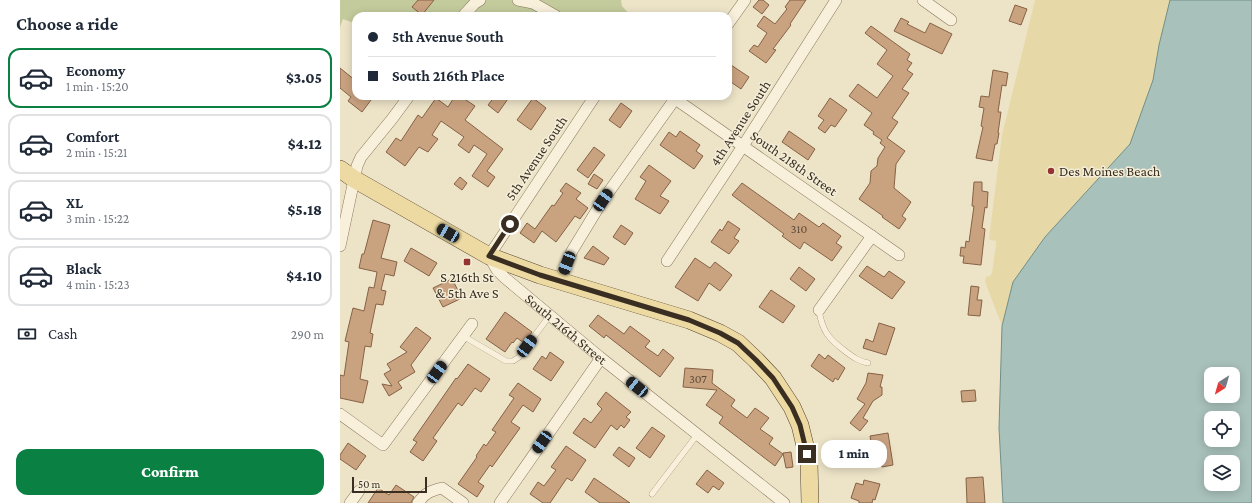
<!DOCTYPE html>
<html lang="en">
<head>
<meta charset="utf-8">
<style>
  :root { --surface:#fff; --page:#f2f2f3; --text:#1f2937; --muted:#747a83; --line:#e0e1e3; --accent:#0b8043 }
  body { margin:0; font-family:"Crimson Pro",serif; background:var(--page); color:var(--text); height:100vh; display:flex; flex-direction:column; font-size:15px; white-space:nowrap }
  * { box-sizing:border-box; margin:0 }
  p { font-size:13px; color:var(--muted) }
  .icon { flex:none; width:22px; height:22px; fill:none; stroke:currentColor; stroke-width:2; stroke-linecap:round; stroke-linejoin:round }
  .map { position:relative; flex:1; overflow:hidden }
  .details { display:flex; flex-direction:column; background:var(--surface); width:340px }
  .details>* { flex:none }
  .top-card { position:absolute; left:12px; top:12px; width:380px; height:88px; border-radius:12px; box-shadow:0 2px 10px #0003; display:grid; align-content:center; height:88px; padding:0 16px; background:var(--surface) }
  .needle { width:26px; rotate:217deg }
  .fabs { position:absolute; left:864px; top:367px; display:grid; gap:8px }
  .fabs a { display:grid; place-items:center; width:36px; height:36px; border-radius:8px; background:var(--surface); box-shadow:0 2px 10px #0003; font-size:20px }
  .scale { position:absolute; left:12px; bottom:10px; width:75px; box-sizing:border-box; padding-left:4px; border:2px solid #392e21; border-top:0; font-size:11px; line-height:14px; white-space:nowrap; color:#392e21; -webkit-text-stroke:3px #f4edd7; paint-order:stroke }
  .end { position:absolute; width:18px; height:18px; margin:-9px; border:5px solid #392e21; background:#fff; box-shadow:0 0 0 2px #fff }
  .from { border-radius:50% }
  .bubble { position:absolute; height:28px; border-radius:12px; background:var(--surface); box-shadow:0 2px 10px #0003; font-size:13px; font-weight:800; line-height:28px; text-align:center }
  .car { position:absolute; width:12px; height:24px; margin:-12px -6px; border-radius:5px; box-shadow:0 0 3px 1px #0007; background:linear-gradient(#222 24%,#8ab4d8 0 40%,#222 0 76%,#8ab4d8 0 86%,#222 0) }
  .top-card b { display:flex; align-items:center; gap:14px; height:38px; font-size:15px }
  .top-card b+b { border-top:1px solid var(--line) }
  .top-card i { width:10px; height:10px; background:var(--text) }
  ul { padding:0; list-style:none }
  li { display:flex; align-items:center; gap:12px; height:60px; margin:0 8px 6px; padding:0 8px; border:2px solid var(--line); border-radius:12px }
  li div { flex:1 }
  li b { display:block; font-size:15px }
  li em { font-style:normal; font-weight:800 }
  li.current { border-color:var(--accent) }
  li>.icon { width:36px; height:36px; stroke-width:1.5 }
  h2 { padding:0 16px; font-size:18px; line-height:48px }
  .pay { display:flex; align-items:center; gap:10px; height:44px; padding:0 16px; font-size:15px }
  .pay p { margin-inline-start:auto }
  .cta { display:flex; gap:8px; margin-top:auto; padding:8px 16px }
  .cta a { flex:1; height:46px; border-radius:12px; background:var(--accent); color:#fff; font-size:16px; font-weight:800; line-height:46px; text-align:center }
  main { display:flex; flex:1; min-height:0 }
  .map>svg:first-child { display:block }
</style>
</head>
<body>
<main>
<section class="details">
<h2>Choose a ride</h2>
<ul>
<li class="current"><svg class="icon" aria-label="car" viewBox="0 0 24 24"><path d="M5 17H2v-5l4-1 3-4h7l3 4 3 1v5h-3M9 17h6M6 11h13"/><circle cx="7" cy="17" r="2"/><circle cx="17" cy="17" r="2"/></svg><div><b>Economy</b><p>1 min · 15:20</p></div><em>$3.05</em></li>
<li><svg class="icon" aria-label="car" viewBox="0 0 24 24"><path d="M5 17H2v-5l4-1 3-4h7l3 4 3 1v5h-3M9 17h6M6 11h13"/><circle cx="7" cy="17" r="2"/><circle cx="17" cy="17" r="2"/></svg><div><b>Comfort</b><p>2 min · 15:21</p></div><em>$4.12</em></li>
<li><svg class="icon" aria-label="car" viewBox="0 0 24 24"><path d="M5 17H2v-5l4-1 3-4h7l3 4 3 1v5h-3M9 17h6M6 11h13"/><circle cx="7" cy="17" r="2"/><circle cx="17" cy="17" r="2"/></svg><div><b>XL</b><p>3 min · 15:22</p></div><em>$5.18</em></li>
<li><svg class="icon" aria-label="car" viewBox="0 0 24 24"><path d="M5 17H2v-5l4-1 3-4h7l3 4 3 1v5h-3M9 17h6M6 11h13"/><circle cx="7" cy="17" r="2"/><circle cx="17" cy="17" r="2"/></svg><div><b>Black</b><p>4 min · 15:23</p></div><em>$4.10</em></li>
</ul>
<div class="pay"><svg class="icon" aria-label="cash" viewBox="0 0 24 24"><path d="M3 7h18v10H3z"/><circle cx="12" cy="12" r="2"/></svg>Cash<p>290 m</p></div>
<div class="cta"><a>Confirm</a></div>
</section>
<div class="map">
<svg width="912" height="503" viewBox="0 0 912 503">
  <rect width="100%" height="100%" fill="#ede4c8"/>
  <path fill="#c3cb9c" d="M0 0H281L282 6 291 16H16V24L3 19 0 27Z"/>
  <path fill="#e7d9a7" d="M695 0H830L819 45 813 80 790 144 705 237 673 282 662 326 645 282 646 277 650 276 652 273 656 243V241L650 240 649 238 662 135Z"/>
  <path fill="#a9c1bb" stroke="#6f8f89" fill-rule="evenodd" d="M830 0H912V503H663L659 428 662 326 673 282 705 237 790 144 813 80 819 45ZM871 374H893V396H871ZM871 418H893V440H871ZM871 462H893V484H871Z"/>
  <path fill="#c9a280" stroke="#866245" d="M78 0H94L82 15 72 7Z
    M419 0H423L429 5 422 14 413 7Z
    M450 0H466L450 24 451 25 433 49 436 50 426 63 409 51 414 45 418 47 427 33 417 26 424 16 435 24 447 9 445 7Z
    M675 5 687 9 681 25 669 21Z
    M561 18 569 22 567 24 585 33 590 23 612 34 602 54 554 31Z
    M531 26 570 54 567 60 572 63 567 70 573 74 562 89 569 93 552 118 558 122 547 138 565 151 556 164 554 188 571 202 562 216 566 219 559 229 542 217 543 216 519 199 530 183 531 171 537 166 538 158 545 147 540 143 542 140 533 134 534 132 524 125 532 113 509 96 518 84 537 98 553 76 537 64 547 50 525 33Z
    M388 63 409 77 401 89 388 80Z
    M0 68 16 81V96H34L22 112 8 101 11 97 0 88Z
    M653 70 668 73 666 86 662 85 658 112H661L658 133H659L657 144H655L652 161 636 158 643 127 641 126 644 108 639 107 641 96 649 97Z
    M115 96H120L135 106 125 120 163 149 147 171 155 177 148 187 132 176 147 154 134 145 129 153 118 145 124 137 101 121 92 135 98 139 88 152 79 147 65 166 46 152 56 138 61 141 78 115 82 118 96 98 108 107Z
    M155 96H170L158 113 148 105Z
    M193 98 206 108 191 130 177 120Z
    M490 98 507 110 495 127 491 125 485 133 478 128 484 120 478 116Z
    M281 103 292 111 280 128 269 120Z
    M340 131 360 145 356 151 363 156 354 169 320 145 329 132 336 137Z
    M449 131 475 149 468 160 442 142Z
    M254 147 265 155 248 178 237 170Z
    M309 165 331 181 320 196 329 201 320 214 295 199 306 181 300 177Z
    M254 174 263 180 257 189 248 184Z
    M120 177 127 183 122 190 114 184Z
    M634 182H642V191L648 192 647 208 645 207 642 228 645 229 641 265 623 263 624 256H620L621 247 625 248 626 241 629 242 634 206H632Z
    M226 183 241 193 236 199 248 208 240 219 235 216 216 242 202 231 194 243 180 233 187 223 195 229 212 205 214 206 223 193 220 191Z
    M402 183 454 220 459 213 479 227 483 223 501 236 496 243 502 247 492 261 464 242 460 249 442 236 444 234 392 195Z
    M33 220 50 225 41 258 57 262 54 276 45 274 41 290 46 291 43 305 36 304 30 333 33 334 31 347 25 346 20 379 28 381 23 403 0 398V375L4 376 9 342 5 341 13 308 24 311 29 287 34 288 37 272 19 268 22 254H24Z
    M388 221 400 229 394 238 399 241 389 254 371 242 380 229 382 231Z
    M281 225 293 233 285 245 273 237Z
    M253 246 269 258 264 265 244 258Z
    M71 248 97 263 89 276 64 261Z
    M355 258 370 268 375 262 392 275 380 291 369 283 358 301 335 287Z
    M527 266 544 277 549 271 565 282 552 299 519 276Z
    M459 267 475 279 466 291 450 279Z
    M112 279 122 298 103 307 93 288Z
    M631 286 639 287 637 300H642L640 316 628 315Z
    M431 290 455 306 443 323 419 307Z
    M165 312 192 332 184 343 177 338 173 343 172 342 165 352 146 339Z
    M258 315 284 334 290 326 310 341 305 347 318 356 323 349 334 358 320 377 266 335 264 338 249 326Z
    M539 323 555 328 546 355 523 348 526 339 533 342Z
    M76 327 91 338 71 365 75 372 58 382 62 388 49 396 42 384 52 386 44 374 51 370 47 364 67 352 60 347Z
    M210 352 224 362 211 381 193 369 202 356 206 359Z
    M479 354 485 359 488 355 505 368 498 380 495 378 493 382 471 366Z
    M128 364 150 379 141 392 135 388 122 406 118 403 93 438 97 441 83 461 70 452 77 442 73 440 116 378 117 379Z
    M345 368 373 370 372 383 395 400 391 406 407 418 415 408 429 418 420 429 433 438 429 444 443 454 435 466 379 423 383 417 366 405 377 390 343 387Z
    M528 373 543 375 540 387H542V395L533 401 523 418 528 421 520 431 510 423 525 404 517 399 526 383Z
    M178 383 201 399 193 412 183 405 171 422 180 428 152 467 150 465 138 482 144 486 137 497 118 484 137 457 136 456 144 444 146 446 156 432 152 430 174 398 169 395Z
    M635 390 636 401 622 402 621 391Z
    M266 392 291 412 286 417 290 420 284 428 281 425 277 430 271 425 255 448 233 433 244 418 251 423 262 409 257 404Z
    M312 427 325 436 310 458 296 448Z
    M548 433 553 465 542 467 540 452 533 453 530 436Z
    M8 443 26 456 16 470 0 459V455Z
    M226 446 246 460 232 481 227 478 210 503H203L190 494 198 482 204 486 216 470 211 467Z
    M279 447 295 458 289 467 273 455Z
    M451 452 453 467 446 468 443 453Z
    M367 470 384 483 379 490 373 486 368 493 356 484Z
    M643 477 645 503H627L626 478Z
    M254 478 290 503H260L245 492Z
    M524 480 540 484 535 500 533 499 532 503H519V501L511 498 516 483 523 485Z
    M56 485 74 497 71 503H28L38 488 49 495Z"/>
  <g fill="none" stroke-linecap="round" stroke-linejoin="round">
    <g stroke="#88765e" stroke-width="6">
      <path id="service" d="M479 310C482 331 489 339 505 351 513 357 518 361 528 363
        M123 336 166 361H173L179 357 210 315
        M312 494 357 435"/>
    </g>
    <g stroke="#88765e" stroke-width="12">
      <g id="minor">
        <path d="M178 0 193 3 216 16"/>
        <path d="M583 0 611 20"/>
        <path d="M123 16 135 3 140 0"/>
        <path d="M388 24 405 0"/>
        <path id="s1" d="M255 96 149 256 157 270 165 278 261 358 444 503"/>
        <path d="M331 96 559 255"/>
        <path d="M0 246 17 166 21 157 52 119 69 96"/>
        <path d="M327 261 403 146 496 0"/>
        <path d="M220 281 232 251 263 200 337 96"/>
        <path d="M479 310 532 236"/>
        <path d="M0 414 43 445 132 324"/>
        <path d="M10 503 19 491"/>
        <path d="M78 503C85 493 90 491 102 488L123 503"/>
        <path d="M160 503 261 358"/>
      </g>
    </g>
    <g stroke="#564431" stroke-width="18">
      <path id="primary" d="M0 169 14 179 149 256 200 275 349 320 380 333 398 343 416 360 433 378 452 407 460 425 469 462 470 503"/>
    </g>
    <use href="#service" stroke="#f8f0db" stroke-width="5.5"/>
    <use href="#minor" stroke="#f8f0db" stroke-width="11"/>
    <use href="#primary" stroke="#eddaa2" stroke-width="17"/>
  </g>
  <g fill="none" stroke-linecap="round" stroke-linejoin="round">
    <path stroke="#392e21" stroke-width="5" d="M170 224 149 256 200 275 349 320 380 333 398 343 416 360 433 378 452 407 460 425 467 454"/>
  </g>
  <g fill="#943430" stroke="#f4edd7" stroke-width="1.5">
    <circle cx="711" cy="171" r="4"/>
    <rect x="123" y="258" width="8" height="8" rx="2"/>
  </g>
  <g text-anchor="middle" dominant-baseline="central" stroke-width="3" stroke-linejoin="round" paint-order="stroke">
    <g font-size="12" fill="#5d4b39">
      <text x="459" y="229">310</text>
      <text x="358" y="379">307</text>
    </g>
    <g font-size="14" fill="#392e21" stroke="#f4edd7">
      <text transform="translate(400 123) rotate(-57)">4th Avenue South</text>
      <text transform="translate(196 158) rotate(-56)">5th Avenue South</text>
      <text transform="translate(454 163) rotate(35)">South 218th Street</text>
      <text stroke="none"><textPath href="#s1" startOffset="299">South 216th Street</textPath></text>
    </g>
    <g font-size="14" fill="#392e21" stroke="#f4edd7" text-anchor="start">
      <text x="719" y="171">Des Moines Beach</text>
      <text x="127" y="277" text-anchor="middle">S 216th St<tspan x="127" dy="16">&amp; 5th Ave S</tspan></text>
    </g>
  </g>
</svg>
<div class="fabs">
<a><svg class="needle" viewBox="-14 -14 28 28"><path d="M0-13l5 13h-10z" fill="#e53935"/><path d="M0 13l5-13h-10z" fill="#747a83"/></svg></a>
<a><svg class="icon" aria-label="locate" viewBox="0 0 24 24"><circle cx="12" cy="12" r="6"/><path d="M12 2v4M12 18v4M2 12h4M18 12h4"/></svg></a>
<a><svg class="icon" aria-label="layers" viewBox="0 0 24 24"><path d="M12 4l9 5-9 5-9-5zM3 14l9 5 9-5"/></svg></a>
</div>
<div class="scale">50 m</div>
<i class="end from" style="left:170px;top:224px"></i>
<i class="end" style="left:467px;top:454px"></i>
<div class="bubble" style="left:481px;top:440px;width:66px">1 min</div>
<i class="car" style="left:263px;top:200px;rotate:35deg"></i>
<i class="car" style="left:108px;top:233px;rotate:300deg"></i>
<i class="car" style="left:227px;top:263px;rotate:201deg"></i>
<i class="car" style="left:187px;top:346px;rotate:37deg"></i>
<i class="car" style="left:97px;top:372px;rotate:36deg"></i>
<i class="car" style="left:297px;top:387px;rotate:309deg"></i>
<i class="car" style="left:202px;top:442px;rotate:215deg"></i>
<div class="top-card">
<b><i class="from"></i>5th Avenue South</b>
<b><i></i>South 216th Place</b>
</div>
</div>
</main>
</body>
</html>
